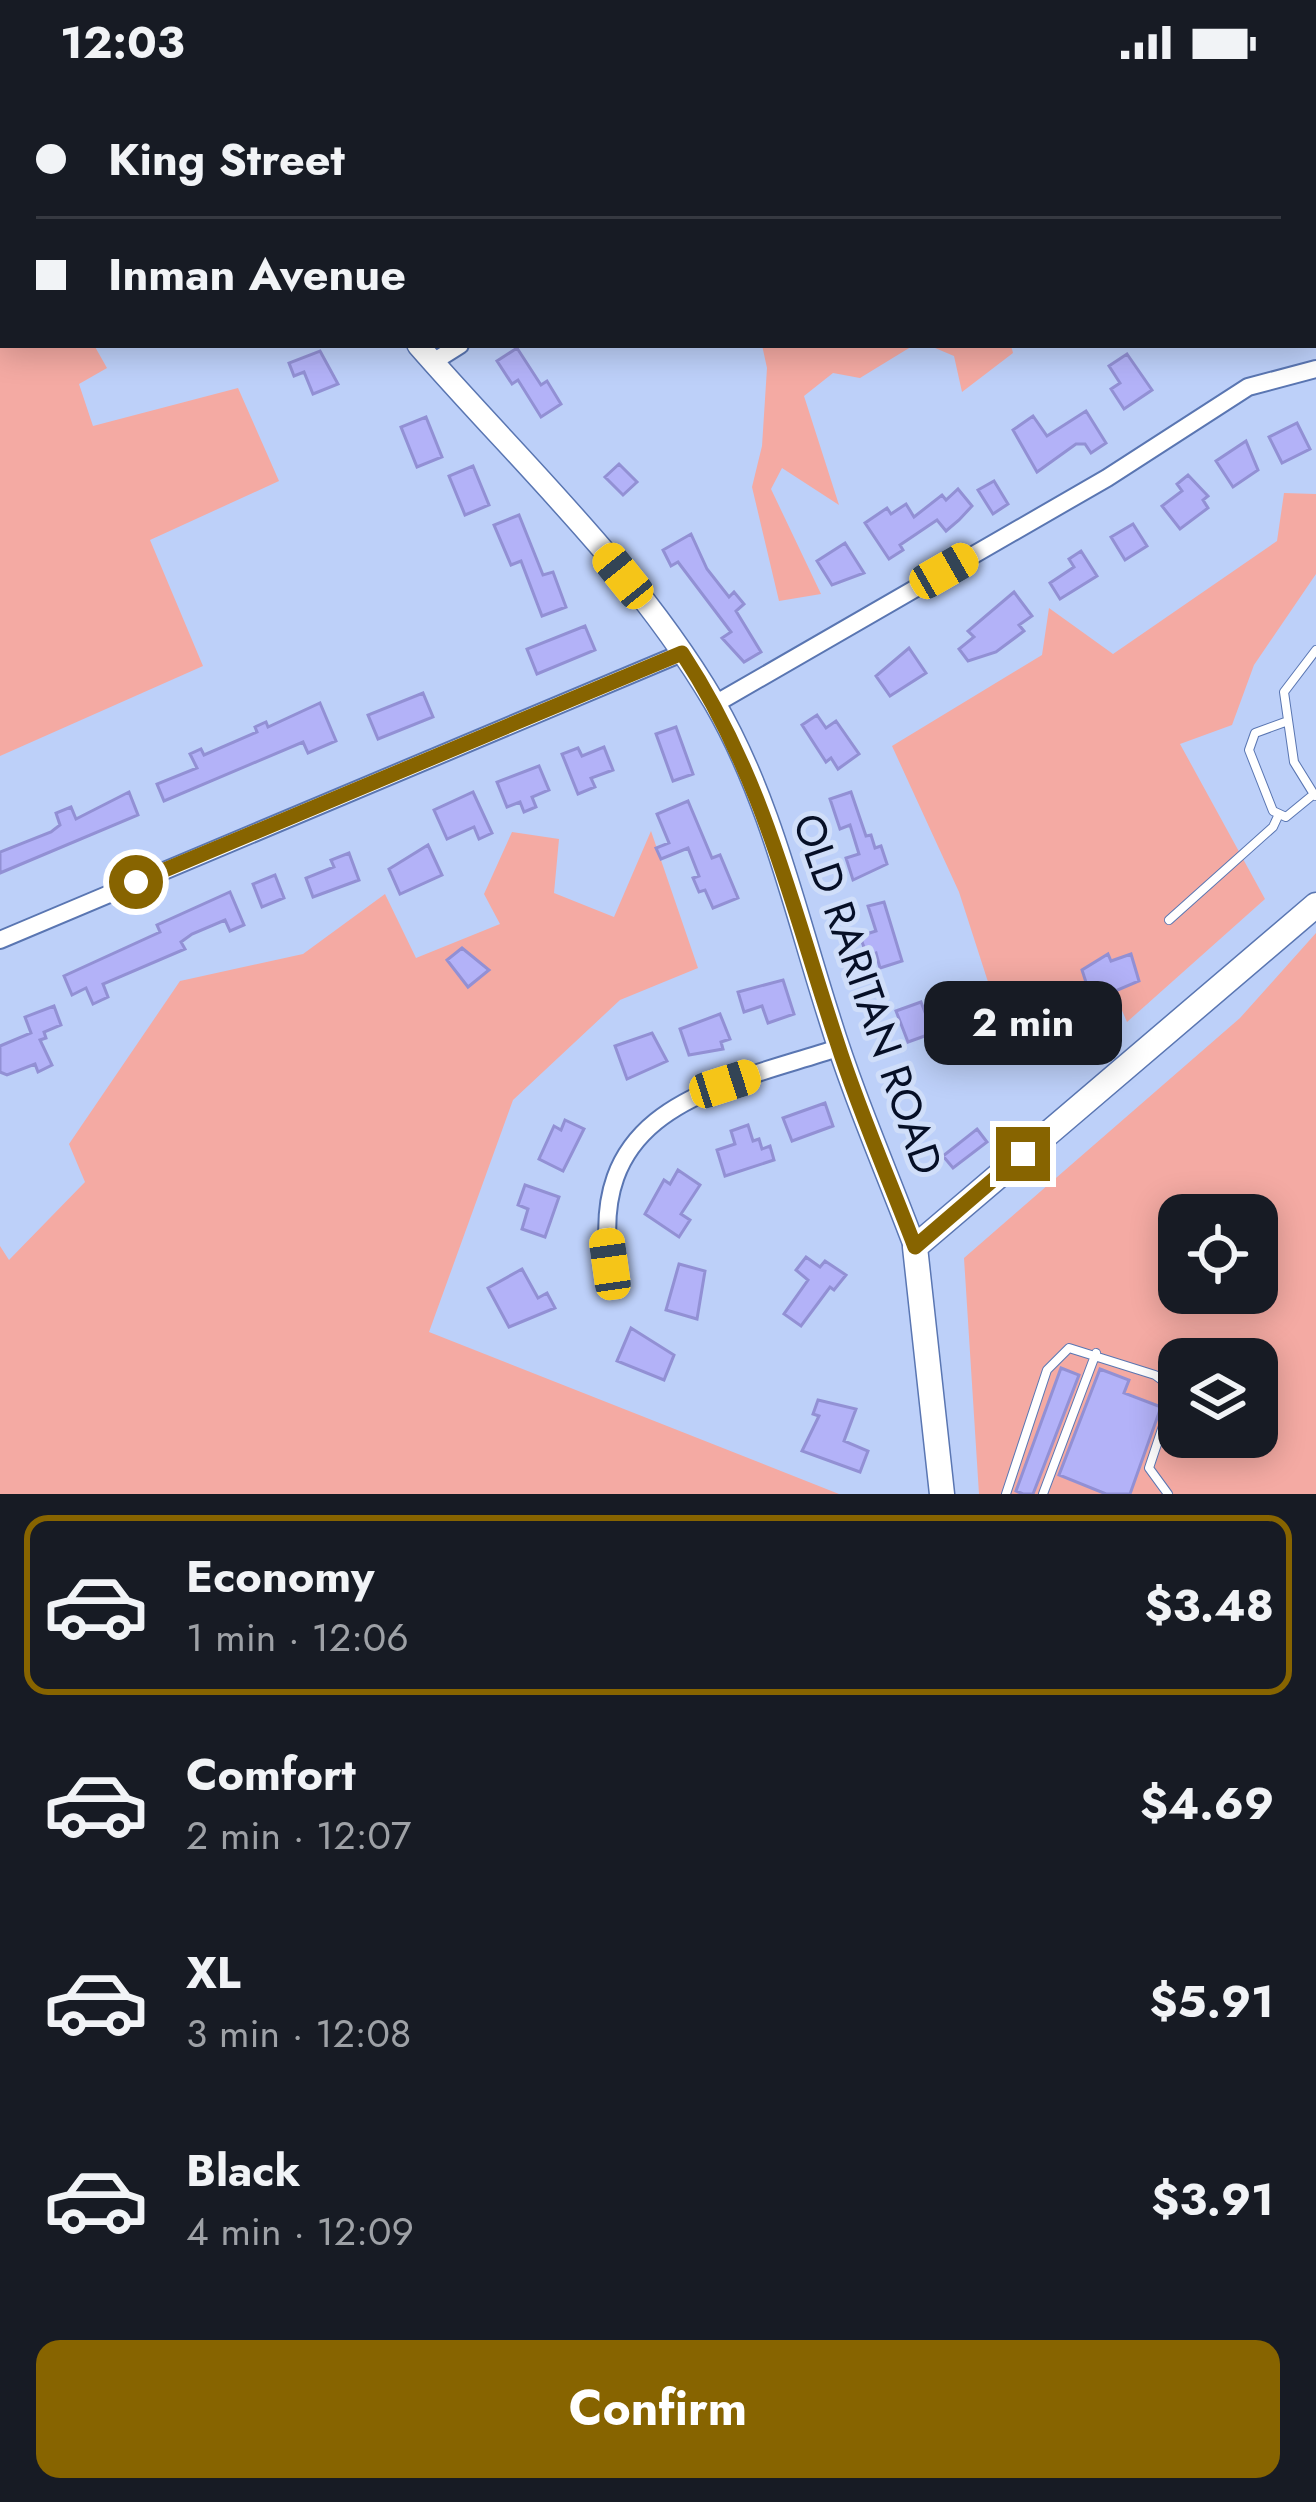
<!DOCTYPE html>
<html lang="en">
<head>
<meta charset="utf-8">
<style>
  :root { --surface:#171b24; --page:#242831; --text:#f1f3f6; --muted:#9ea1a6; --line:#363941; --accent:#876400 }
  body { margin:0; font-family:Jost,sans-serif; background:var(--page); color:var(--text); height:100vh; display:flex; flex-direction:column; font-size:45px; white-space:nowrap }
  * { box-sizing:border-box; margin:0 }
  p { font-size:39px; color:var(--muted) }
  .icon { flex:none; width:66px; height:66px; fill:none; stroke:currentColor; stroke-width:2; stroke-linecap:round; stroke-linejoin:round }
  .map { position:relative; height:1410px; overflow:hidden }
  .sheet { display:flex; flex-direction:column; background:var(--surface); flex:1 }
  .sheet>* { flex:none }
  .guide { position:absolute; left:0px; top:0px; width:1317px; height:264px; box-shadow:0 6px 30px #0003; display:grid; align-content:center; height:264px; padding:0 36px; background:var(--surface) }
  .fabs { position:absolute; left:1158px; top:1110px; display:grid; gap:24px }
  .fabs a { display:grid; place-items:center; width:120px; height:120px; border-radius:24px; background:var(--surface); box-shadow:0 6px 30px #0003; font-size:60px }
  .end { position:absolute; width:54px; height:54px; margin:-27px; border:15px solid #876400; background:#fff; box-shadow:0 0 0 6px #fff }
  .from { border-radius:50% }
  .bubble { position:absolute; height:84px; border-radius:24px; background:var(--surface); box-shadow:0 6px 30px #0003; font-size:39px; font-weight:700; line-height:84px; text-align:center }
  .car { position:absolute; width:36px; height:72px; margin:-36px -18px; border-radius:15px; box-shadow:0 0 9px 3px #0007; background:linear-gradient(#f5c518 24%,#345 0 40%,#f5c518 0 76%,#345 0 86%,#f5c518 0) }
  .guide b { display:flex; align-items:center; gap:42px; height:114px; font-size:45px }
  .guide b+b { border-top:3px solid var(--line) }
  .guide i { width:30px; height:30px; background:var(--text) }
  ul { padding:21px 0 0; list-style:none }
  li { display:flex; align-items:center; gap:36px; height:180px; margin:0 24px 18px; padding:0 12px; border:6px solid transparent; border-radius:24px }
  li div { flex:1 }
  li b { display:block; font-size:45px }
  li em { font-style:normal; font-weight:700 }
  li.current { border-color:var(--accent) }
  li>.icon { width:108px; height:108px; stroke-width:1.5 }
  .cta { display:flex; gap:24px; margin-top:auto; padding:24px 36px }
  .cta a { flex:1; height:138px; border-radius:24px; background:var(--accent); color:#fff; font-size:48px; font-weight:700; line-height:138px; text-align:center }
  .status { display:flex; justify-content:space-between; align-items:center; height:84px; padding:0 60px; background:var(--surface); direction:ltr }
  .status svg { height:33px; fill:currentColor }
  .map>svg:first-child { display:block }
</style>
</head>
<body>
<div class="status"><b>12:03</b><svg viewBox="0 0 49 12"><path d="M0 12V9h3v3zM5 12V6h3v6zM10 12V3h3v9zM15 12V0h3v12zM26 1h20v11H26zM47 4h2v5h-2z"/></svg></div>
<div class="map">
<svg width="1316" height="1410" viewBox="0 0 1316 1410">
  <rect width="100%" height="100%" fill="#bdd0f9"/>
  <path fill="#f4aaa3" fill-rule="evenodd" d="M0 127 3 261H94L107 284 79 300 93 342 238 304 279 397 150 456 203 582 0 672Z
    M762 261H914L860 294 833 289 804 312 839 421 782 384 771 405 821 510 779 517 752 403 762 362 767 284Z
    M928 261H1011L1013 269 962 308 954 272Z
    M1284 409 1316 410V490L1254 581 1232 641 1180 660 1265 815 1127 938 1114 908 999 932 959 808 892 662 1042 571 1049 524 1113 570 1277 457Z
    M651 747 698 884 620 916 513 1016 429 1248 839 1410H0V1162L9 1176 85 1098 69 1060 180 897 303 870 385 810 416 874 500 840 484 810 512 748 559 755 554 809 614 833Z
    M1316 849V1410H979L964 1174 1240 934ZM1179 1131H1257V1209H1179ZM1179 1275H1257V1353H1179Z"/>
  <path fill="#b3b2f8" stroke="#9290d4" stroke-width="3" d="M517 264 541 301 547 297 561 320 541 333 518 296 512 300 497 277Z
    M320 267 338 300 313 310 304 288 294 292 289 279Z
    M1127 270 1152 306 1124 325 1111 305 1120 299 1109 282Z
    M1086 327 1106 359 1091 369 1085 360H1076L1037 388 1013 346 1033 332 1047 352Z
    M426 333 442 373 417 383 401 343Z
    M1297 339 1310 365 1282 379 1269 353Z
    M1246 357 1258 386 1233 403 1216 377Z
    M619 380 637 398 623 411 605 393Z
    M473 382 489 421 465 431 449 392Z
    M1188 391 1208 412 1203 416 1208 424 1180 445 1162 422 1182 407 1177 400Z
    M994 397 1008 420 993 430 978 406Z
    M958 405 972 422 959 436 946 447 937 436 900 461 903 466 889 475 865 439 887 424 891 430 906 420 914 433 942 411 946 416Z
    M519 431 543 491 553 488 566 523 542 532 521 477 511 481 494 441Z
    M1133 440 1147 462 1125 476 1111 453Z
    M691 450 707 485 729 513 734 508 744 520 736 527 761 568 744 578 722 554 731 548 678 478 671 482 663 466Z
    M845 459 864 489 832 501 817 477Z
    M1081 467 1097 492 1060 515 1050 499 1074 483 1069 475Z
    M1014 508 1032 532 1019 541 1024 547 996 568 968 577 959 565 974 553 968 547Z
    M585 542 595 566 537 590 527 565Z
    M909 564 926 589 890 612 876 592Z
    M423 609 433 633 378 655 368 631Z
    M320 619 336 657 308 669 303 658 164 717 157 700 197 684 190 670 201 665 204 671 257 648 255 643 266 638 268 643Z
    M817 631 826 644 836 637 859 670 838 685 831 674 826 678 802 641Z
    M676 643 693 690 673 697 656 650Z
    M604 663 613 686 591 694 595 703 578 710 562 670 578 664 582 672Z
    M539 682 549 706 532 713 536 723 524 728 520 718 507 723 497 698Z
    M129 708 138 731 0 789V768L51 748 60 741 56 729 71 723 76 735Z
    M473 708 492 749 479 755 474 743 447 755 434 726Z
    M851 708 866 752 871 751 875 764 881 762 887 780 853 796 846 774 859 770 850 741 840 745 830 715Z
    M688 717 712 774 720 771 738 814 713 824 705 806 699 808 693 794 699 792 688 764 661 775 656 764 669 759 657 730Z
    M428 761 442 791 400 810 389 785Z
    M349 769 359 796 313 813 306 794 334 783 331 776Z
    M275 791 284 814 262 823 253 800Z
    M230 808 244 841 230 847 225 836 192 850 181 858 185 865 103 900 108 913 93 920 86 904 72 911 64 892 160 848 157 841Z
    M884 818 902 877 880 884 876 869 867 872 860 852 876 847 868 822Z
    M462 864 489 886 468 903 447 876Z
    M1108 870 1111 877 1131 870 1139 897 1092 917 1082 886Z
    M783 896 794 930 768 939 762 922 744 928 738 908Z
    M921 918 933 949 908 958 896 927Z
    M54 922 61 941 44 948 46 954 40 956 52 981 38 988 35 980 7 991 0 988V962L31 949 25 933Z
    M1055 922 1057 928 1069 924 1077 949 1031 965 1023 939Z
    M720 930 730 955 721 958 723 965 689 971 680 945Z
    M652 949 667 977 627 995 615 962Z
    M825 1019 833 1042 792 1057 783 1034Z
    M565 1036 584 1045 563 1087 539 1075 554 1042 561 1046Z
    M748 1041 753 1057 759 1055 762 1065 770 1062 774 1076 725 1092 717 1066 735 1060 731 1047Z
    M977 1045 987 1058 953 1084 943 1072Z
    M678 1086 700 1101 681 1130 690 1136 679 1153 645 1130 664 1096 670 1100Z
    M525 1101 559 1113 545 1153 522 1145 528 1125 518 1121Z
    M806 1173 820 1183 825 1177 846 1191 834 1206 830 1203 801 1242 784 1230 808 1196 796 1186Z
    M679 1180 705 1187 697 1235 666 1226Z
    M522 1185 538 1214 547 1209 555 1224 509 1243 488 1204Z
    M631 1244 674 1271 664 1296 617 1277Z
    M1061 1284 1079 1291 1033 1410H1023L1016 1407Z
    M1100 1285 1129 1296 1124 1309 1161 1323 1130 1410H1106L1059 1391Z
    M818 1316 856 1325 844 1357 868 1367 860 1388 802 1367 819 1332 813 1330Z"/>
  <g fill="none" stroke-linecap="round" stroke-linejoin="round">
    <g stroke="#5a76b2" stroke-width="10">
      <path id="service" d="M1288 637 1255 649 1249 666 1273 727 1286 733 1314 710
        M1315 712 1294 678 1284 608 1316 566
        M1169 836 1273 743 1279 730
        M1006 1410 1047 1286 1069 1264 1155 1291 1170 1302 1172 1315 1149 1384 1168 1410
        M1043 1410 1096 1269"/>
    </g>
    <g stroke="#5a76b2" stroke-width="20">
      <path id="minor" d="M881 3 885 0
        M433 278 460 261
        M715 620 1107 394 1248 303 1316 285
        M0 856 682 569
        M610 1180C586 1020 722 1002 838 964"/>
    </g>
    <g stroke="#5a76b2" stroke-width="24">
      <path id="tertiary" d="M232 0 234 3
        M418 261C519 377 635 484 714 618 770 714 795 827 829 933 853 1011 886 1086 915 1163"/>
    </g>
    <g stroke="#5a76b2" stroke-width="27">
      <path id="secondary" d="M942 1410 915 1163 1316 821"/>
    </g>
    <use href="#service" stroke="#fff" stroke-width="8"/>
    <use href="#minor" stroke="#fff" stroke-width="16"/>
    <use href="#tertiary" stroke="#fff" stroke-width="21"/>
    <use href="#secondary" stroke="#fff" stroke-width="24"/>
  </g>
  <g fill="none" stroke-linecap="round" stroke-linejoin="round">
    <path stroke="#876400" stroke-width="15" d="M136 798 682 569C763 692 791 820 837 958 859 1027 889 1095 915 1163L1023 1070"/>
  </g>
  <g text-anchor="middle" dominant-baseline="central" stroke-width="10" stroke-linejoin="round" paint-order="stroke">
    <g font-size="42" fill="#060f26" stroke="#d0def9">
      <text transform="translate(868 910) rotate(71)">OLD RARITAN ROAD</text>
    </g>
  </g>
</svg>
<div class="fabs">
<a><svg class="icon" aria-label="locate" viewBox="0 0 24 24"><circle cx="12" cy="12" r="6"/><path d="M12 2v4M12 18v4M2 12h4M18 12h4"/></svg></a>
<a><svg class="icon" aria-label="layers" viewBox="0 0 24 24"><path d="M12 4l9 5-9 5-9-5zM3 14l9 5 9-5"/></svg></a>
</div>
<i class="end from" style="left:136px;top:798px"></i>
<i class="end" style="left:1023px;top:1070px"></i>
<div class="bubble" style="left:924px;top:897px;width:198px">2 min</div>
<i class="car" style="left:944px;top:487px;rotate:60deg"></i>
<i class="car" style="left:623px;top:492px;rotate:321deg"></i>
<i class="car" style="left:725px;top:1000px;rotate:72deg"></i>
<i class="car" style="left:610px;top:1180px;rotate:352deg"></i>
<div class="guide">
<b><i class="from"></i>King Street</b>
<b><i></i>Inman Avenue</b>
</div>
</div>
<section class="sheet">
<ul>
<li class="current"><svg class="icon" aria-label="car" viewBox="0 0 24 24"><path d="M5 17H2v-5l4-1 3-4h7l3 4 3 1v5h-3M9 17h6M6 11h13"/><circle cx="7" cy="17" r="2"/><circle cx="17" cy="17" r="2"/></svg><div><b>Economy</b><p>1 min · 12:06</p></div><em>$3.48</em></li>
<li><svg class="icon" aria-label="car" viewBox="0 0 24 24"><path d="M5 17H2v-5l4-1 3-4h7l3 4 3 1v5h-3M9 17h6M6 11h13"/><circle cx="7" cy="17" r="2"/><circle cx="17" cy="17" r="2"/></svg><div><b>Comfort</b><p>2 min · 12:07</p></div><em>$4.69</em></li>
<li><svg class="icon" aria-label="car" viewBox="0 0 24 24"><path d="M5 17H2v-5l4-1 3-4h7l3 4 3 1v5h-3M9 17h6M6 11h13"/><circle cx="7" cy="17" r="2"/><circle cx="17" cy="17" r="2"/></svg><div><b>XL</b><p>3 min · 12:08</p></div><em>$5.91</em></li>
<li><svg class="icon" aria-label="car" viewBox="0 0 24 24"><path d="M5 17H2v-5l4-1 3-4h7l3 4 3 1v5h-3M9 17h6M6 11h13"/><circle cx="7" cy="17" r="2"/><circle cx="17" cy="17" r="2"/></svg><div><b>Black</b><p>4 min · 12:09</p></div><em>$3.91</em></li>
</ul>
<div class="cta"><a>Confirm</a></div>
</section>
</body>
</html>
